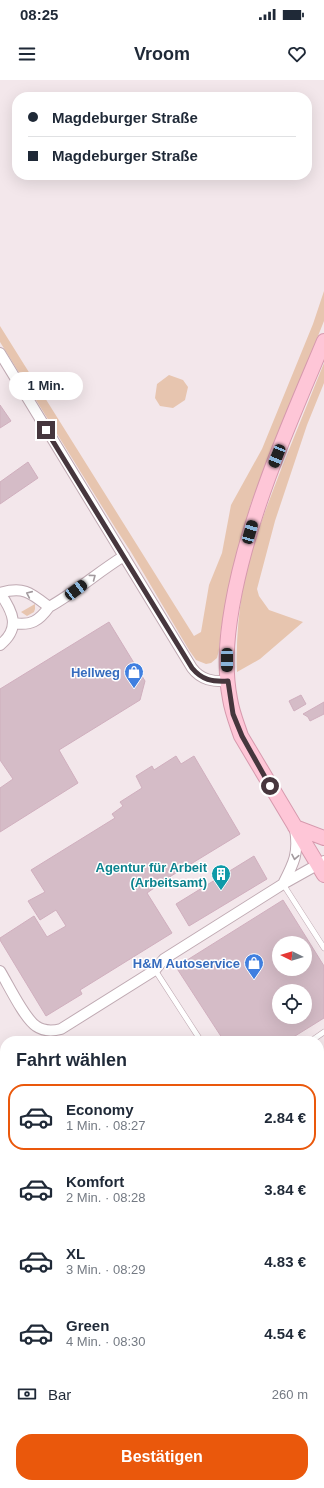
<!DOCTYPE html>
<html lang="de">
<head>
<meta charset="utf-8">
<style>
  :root { --surface:#fff; --page:#f2f2f3; --text:#1f2937; --muted:#747a83; --line:#e0e1e3; --accent:#ea580c }
  body { margin:0; font-family:Arial,sans-serif; background:var(--page); color:var(--text); height:100vh; display:flex; flex-direction:column; font-size:15px; white-space:nowrap }
  * { box-sizing:border-box; margin:0 }
  p { font-size:13px; color:var(--muted) }
  .icon { flex:none; width:22px; height:22px; fill:none; stroke:currentColor; stroke-width:2; stroke-linecap:round; stroke-linejoin:round }
  .map { position:relative; flex:1; overflow:hidden }
  .panel { position:absolute; left:0px; top:956px; width:324px; height:452px; display:flex; flex-direction:column; background:var(--surface); border-radius:16px 16px 0 0; box-shadow:0 4px 16px #0002 }
  .panel>* { flex:none }
  .hud { position:absolute; left:12px; top:12px; width:300px; height:88px; border-radius:16px; box-shadow:0 4px 16px #0002; display:grid; align-content:center; height:88px; padding:0 16px; background:var(--surface) }
  .needle { width:26px; rotate:275deg }
  .buttons { position:absolute; left:272px; top:856px; display:grid; gap:8px }
  .buttons a { display:grid; place-items:center; width:40px; height:40px; border-radius:50%; background:var(--surface); box-shadow:0 4px 16px #0002; font-size:20px }
  .end { position:absolute; width:18px; height:18px; margin:-9px; border:5px solid #46363d; background:#fff; box-shadow:0 0 0 2px #fff }
  .from { border-radius:50% }
  .bubble { position:absolute; height:28px; border-radius:14px; background:var(--surface); box-shadow:0 4px 16px #0002; font-size:13px; font-weight:700; line-height:28px; text-align:center }
  .car { position:absolute; width:12px; height:24px; margin:-12px -6px; border-radius:5px; box-shadow:0 0 3px 1px #0007; background:linear-gradient(#222 24%,#8ab4d8 0 40%,#222 0 76%,#8ab4d8 0 86%,#222 0) }
  .hud b { display:flex; align-items:center; gap:14px; height:38px; font-size:15px }
  .hud b+b { border-top:1px solid var(--line) }
  .hud i { width:10px; height:10px; background:var(--text) }
  ul { padding:0; list-style:none }
  li { display:flex; align-items:center; gap:12px; height:66px; margin:0 8px 6px; padding:0 8px; border:2px solid transparent; border-radius:16px }
  li div { flex:1 }
  li b { display:block; font-size:15px }
  li em { font-style:normal; font-weight:700 }
  li.current { border-color:var(--accent) }
  li>.icon { width:36px; height:36px; stroke-width:1.5 }
  h2 { padding:0 16px; font-size:18px; line-height:48px }
  .pay { display:flex; align-items:center; gap:10px; height:44px; padding:0 16px; font-size:15px }
  .pay p { margin-inline-start:auto }
  .action { display:flex; gap:8px; margin-top:auto; padding:8px 16px }
  .action a { flex:1; height:46px; border-radius:16px; background:var(--accent); color:#fff; font-size:16px; font-weight:700; line-height:46px; text-align:center }
  .status { display:flex; justify-content:space-between; align-items:center; height:28px; padding:0 20px; background:var(--surface); direction:ltr }
  .status svg { height:11px; fill:currentColor }
  header { display:flex; justify-content:space-between; align-items:center; height:52px; padding:0 16px; background:var(--surface); font-size:18px; font-weight:700 }
  .map>svg:first-child { display:block }
</style>
</head>
<body>
<div class="status"><b>08:25</b><svg viewBox="0 0 49 12"><path d="M0 12V9h3v3zM5 12V6h3v6zM10 12V3h3v9zM15 12V0h3v12zM26 1h20v11H26zM47 4h2v5h-2z"/></svg></div>
<header><svg class="icon" aria-label="menu" viewBox="0 0 24 24"><path d="M4 6h16M4 12h16M4 18h16"/></svg>Vroom<svg class="icon" aria-label="heart" viewBox="0 0 24 24"><path d="M12 20l-8-8c-3-5 5-10 8-4 3-6 11-1 8 4z"/></svg></header>
<div class="map">
<svg width="324" height="1408" viewBox="0 0 324 1408">
  <rect width="100%" height="100%" fill="#f3e7eb"/>
  <path fill="#e7c5af" d="M324 211V241L251 423 232 494 221 549 219 570 217 578 211 583 206 584 196 580 189 570 131 472 116 449 0 262V246L194 556 201 552 209 505 222 473 231 425 262 369 313 244Z
    M324 283V303L307 345 275 441 257 509 259 516 269 530 303 542 260 579 237 592C236 564 238 536 243 508 251 466 267 426 282 387 296 352 310 318 324 283Z
    M169 295 183 300 188 307 185 320 173 328 160 326 155 318 157 304Z
    M35 524V529L34 532 27 536 21 532Z
    M0 1094 5 1102V1403H201L204 1408H0Z"/>
  <g fill="none" stroke-linecap="round" stroke-linejoin="round">
    <path stroke="#a3f0bd" stroke-width="3.5" d="M0 986H5
      M319 1005H324"/>
  </g>
  <path fill="#d5bcc7" stroke="#d0afbe" fill-rule="evenodd" d="M0 325 11 341 0 348Z
    M28 382 38 398 0 424V402Z
    M109 542 145 601 140 620 59 670 78 703 0 752V708L13 699 0 680V609Z
    M301 615 306 624 294 631 289 621Z
    M324 622V634L310 641 308 637 303 634Z
    M176 676 181 684 194 676 240 754 171 796 147 813 172 853 80 910 82 914 46 936 0 860V858L34 836 47 857 66 846 56 830 40 840 28 821 45 812 31 790 115 738 112 734 123 726 120 722 142 708 136 696 152 686 154 690Z
    M254 776 267 799 189 846 176 824Z
    M283 820 324 886V938L287 961H224L176 887ZM279 863H305V889H279ZM279 911H305V937H279Z"/>
  <g fill="none" stroke-linecap="round" stroke-linejoin="round">
    <g stroke="#bfa9b2" stroke-width="6">
      <path id="lane" d="M283 804 324 868
        M155 890 201 961
        M311 961 324 952
        M319 1026H324
        M319 1051 324 1048"/>
    </g>
    <g stroke="#bfa9b2" stroke-width="12">
      <path id="street" d="M0 273 192 588C201 600 213 602 228 601
        M49 527C76 512 98 492 124 476
        M0 565C21 548 13 532 0 513 24 506 31 513 49 527 39 541 31 546 13 543
        M283 804C294 783 299 773 295 749
        M0 891C8 904 24 938 36 946 43 951 53 951 61 949L155 890 164 879 283 804 324 781"/>
    </g>
    <g stroke="#d699ad" stroke-width="16">
      <path id="secondary" d="M324 261C290 342 253 424 235 511 228 546 223 583 230 619 232 632 237 644 241 656L324 795
        M295 747 324 758"/>
    </g>
    <use href="#lane" stroke="#fff" stroke-width="5"/>
    <use href="#street" stroke="#fff" stroke-width="10"/>
    <use href="#secondary" stroke="#fec6d7" stroke-width="14"/>
    <g stroke="#969696" stroke-width="4.5">
      <path id="rail" d="M0 1065 5 1073
        M0 1082 5 1089
        M210 1403 213 1408
        M220 1403 224 1408"/>
    </g>
    <use href="#rail" stroke="#fff" stroke-width="3" stroke-dasharray="9" stroke-linecap="butt"/>
  </g>
  <defs><path id="oneway-chevron" d="M-2-3.5L2.5 0L-2 3.5" fill="none" stroke-width="1.6" stroke-linecap="round" stroke-linejoin="round"/></defs>
  <g stroke="#a29a9e">
    <use href="#oneway-chevron" transform="translate(93 497) rotate(-37)"/>
    <use href="#oneway-chevron" transform="translate(29 514) rotate(-156)"/>
    <use href="#oneway-chevron" transform="translate(295 777) rotate(101)"/>
  </g>
  <g fill="none" stroke-linecap="round" stroke-linejoin="round">
    <path stroke="#46363d" stroke-width="5" d="M46 350 192 588C202 600 212 602 228 601L233 634 242 656 270 706"/>
  </g>
  <defs>
    <g id="shop-pin" transform="scale(1)"><path d="M0 17L-7.5 6A9.5 9.5 0 1 1 7.5 6Z" fill="#3f7fe0" stroke="#fff"/><path d="M-5-2.5h2.3a2.7 3.5 0 0 1 5.4 0H5L5.5 6h-11ZM-1.5-2.5h3a1.5 2.3 0 0 0-3 0Z" fill="#fff"/></g>
    <g id="building-pin" transform="scale(1)"><path d="M0 17L-7.5 6A9.5 9.5 0 1 1 7.5 6Z" fill="#0f9aa8" stroke="#fff"/><path d="M-4-6H4V6H1V3H-1V6H-4ZM-2.5-4.3h1.7v1.8h-1.7ZM.8-4.3h1.7v1.8H.8ZM-2.5-1h1.7V.8h-1.7ZM.8-1h1.7V.8H.8Z" fill="#fff"/></g>
  </defs>
  <g fill-rule="evenodd">
    <use href="#shop-pin" x="134" y="592"/>
    <use href="#building-pin" x="221" y="794"/>
    <use href="#shop-pin" x="254" y="883"/>
  </g>
  <g text-anchor="middle" dominant-baseline="central" stroke-width="3" stroke-linejoin="round" paint-order="stroke">
    <g font-size="13" font-weight="bold" fill="#366cbe" stroke="#fff" text-anchor="end">
      <text x="120" y="592">Hellweg</text>
      <text x="240" y="883">H&amp;M Autoservice</text>
    </g>
    <g font-size="13" font-weight="bold" fill="#0d838f" stroke="#fff" text-anchor="end">
      <text x="207" y="787">Agentur für Arbeit<tspan x="207" dy="15">(Arbeitsamt)</tspan></text>
    </g>
  </g>
</svg>
<div class="buttons">
<a><svg class="needle" viewBox="-14 -14 28 28"><path d="M0-13l5 13h-10z" fill="#e53935"/><path d="M0 13l5-13h-10z" fill="#747a83"/></svg></a>
<a><svg class="icon" aria-label="locate" viewBox="0 0 24 24"><circle cx="12" cy="12" r="6"/><path d="M12 2v4M12 18v4M2 12h4M18 12h4"/></svg></a>
</div>
<i class="end from" style="left:270px;top:706px"></i>
<i class="end" style="left:46px;top:350px"></i>
<div class="bubble" style="left:9px;top:292px;width:74px">1 Min.</div>
<i class="car" style="left:277px;top:376px;rotate:202deg"></i>
<i class="car" style="left:250px;top:452px;rotate:16deg"></i>
<i class="car" style="left:76px;top:510px;rotate:53deg"></i>
<i class="car" style="left:227px;top:580px;rotate:180deg"></i>
<div class="hud">
<b><i class="from"></i>Magdeburger Straße</b>
<b><i></i>Magdeburger Straße</b>
</div>
<section class="panel">
<h2>Fahrt wählen</h2>
<ul>
<li class="current"><svg class="icon" aria-label="car" viewBox="0 0 24 24"><path d="M5 17H2v-5l4-1 3-4h7l3 4 3 1v5h-3M9 17h6M6 11h13"/><circle cx="7" cy="17" r="2"/><circle cx="17" cy="17" r="2"/></svg><div><b>Economy</b><p>1 Min. · 08:27</p></div><em>2.84 €</em></li>
<li><svg class="icon" aria-label="car" viewBox="0 0 24 24"><path d="M5 17H2v-5l4-1 3-4h7l3 4 3 1v5h-3M9 17h6M6 11h13"/><circle cx="7" cy="17" r="2"/><circle cx="17" cy="17" r="2"/></svg><div><b>Komfort</b><p>2 Min. · 08:28</p></div><em>3.84 €</em></li>
<li><svg class="icon" aria-label="car" viewBox="0 0 24 24"><path d="M5 17H2v-5l4-1 3-4h7l3 4 3 1v5h-3M9 17h6M6 11h13"/><circle cx="7" cy="17" r="2"/><circle cx="17" cy="17" r="2"/></svg><div><b>XL</b><p>3 Min. · 08:29</p></div><em>4.83 €</em></li>
<li><svg class="icon" aria-label="car" viewBox="0 0 24 24"><path d="M5 17H2v-5l4-1 3-4h7l3 4 3 1v5h-3M9 17h6M6 11h13"/><circle cx="7" cy="17" r="2"/><circle cx="17" cy="17" r="2"/></svg><div><b>Green</b><p>4 Min. · 08:30</p></div><em>4.54 €</em></li>
</ul>
<div class="pay"><svg class="icon" aria-label="cash" viewBox="0 0 24 24"><path d="M3 7h18v10H3z"/><circle cx="12" cy="12" r="2"/></svg>Bar<p>260 m</p></div>
<div class="action"><a>Bestätigen</a></div>
</section>
</div>
</body>
</html>
